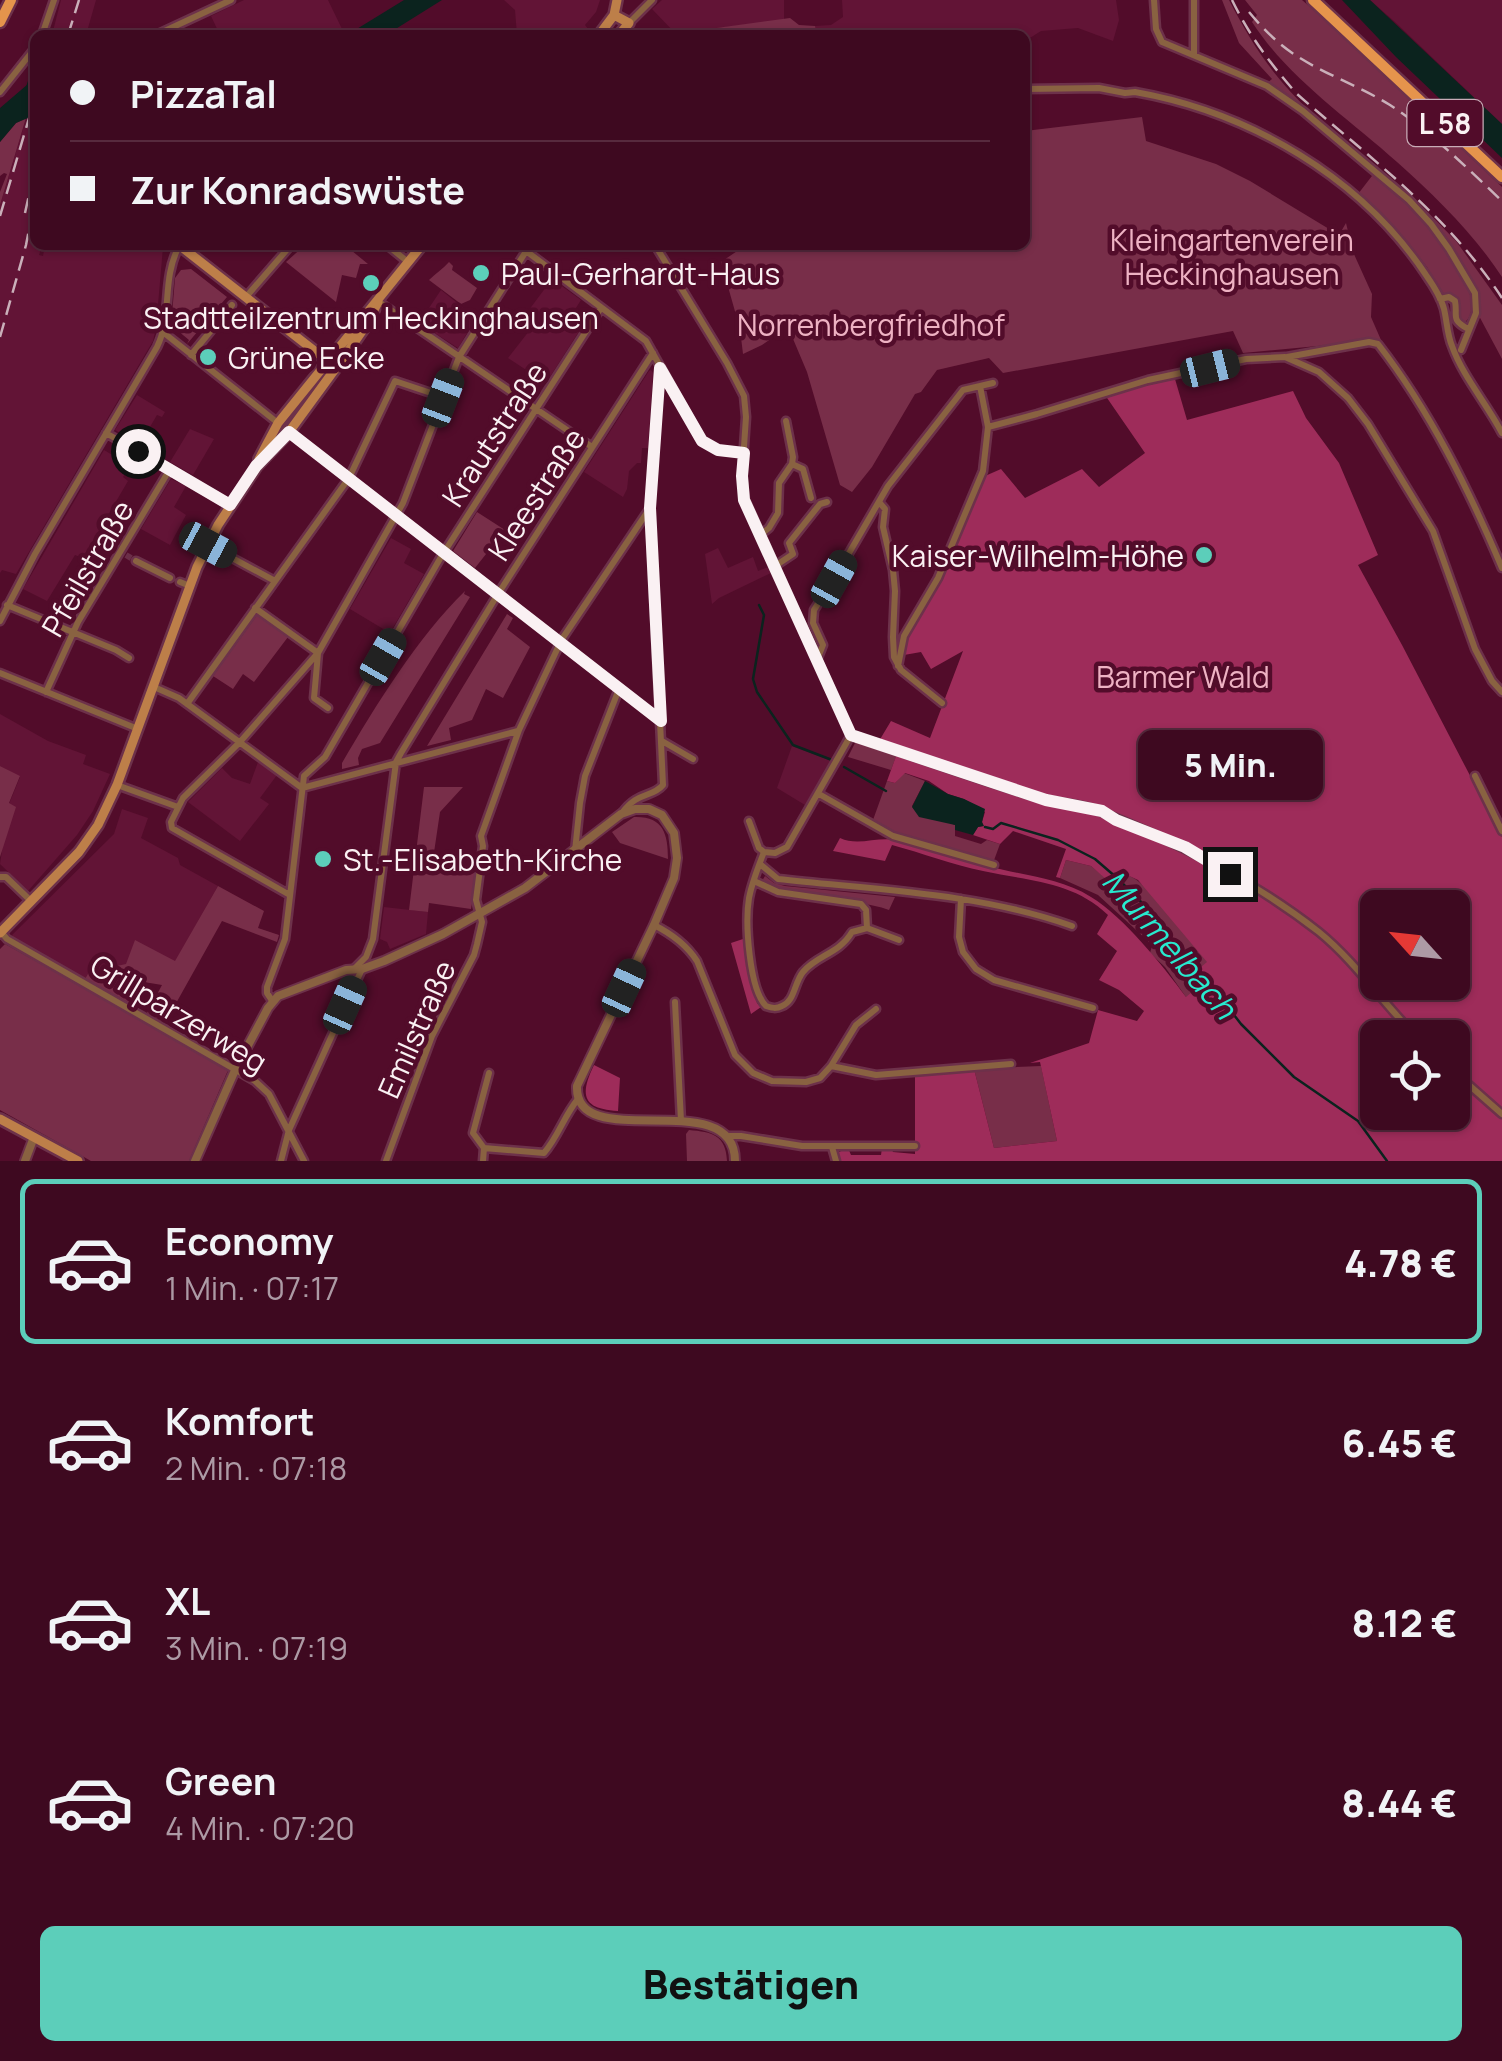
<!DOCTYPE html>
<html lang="de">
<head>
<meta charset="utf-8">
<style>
  :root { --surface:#3e0920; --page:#451229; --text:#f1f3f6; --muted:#ad9aa5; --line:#572a3e; --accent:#5cceba }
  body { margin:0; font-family:Manrope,sans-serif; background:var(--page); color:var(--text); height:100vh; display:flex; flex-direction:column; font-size:38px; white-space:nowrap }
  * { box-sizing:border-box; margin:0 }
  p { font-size:32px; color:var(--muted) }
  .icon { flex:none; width:55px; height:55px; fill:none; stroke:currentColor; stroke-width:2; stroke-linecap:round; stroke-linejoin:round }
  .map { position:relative; height:1161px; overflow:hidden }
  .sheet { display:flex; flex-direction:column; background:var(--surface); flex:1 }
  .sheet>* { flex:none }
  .guide { position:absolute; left:30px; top:30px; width:1000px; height:220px; border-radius:15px; box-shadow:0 2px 8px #0004,0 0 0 2px var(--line); display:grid; align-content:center; height:220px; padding:0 40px; background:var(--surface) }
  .needle { width:65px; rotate:297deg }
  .buttons { position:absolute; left:1360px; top:890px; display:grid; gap:20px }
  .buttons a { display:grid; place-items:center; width:110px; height:110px; border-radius:15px; background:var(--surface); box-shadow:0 2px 8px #0004,0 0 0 2px var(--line); font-size:50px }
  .end { position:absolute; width:45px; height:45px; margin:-22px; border:12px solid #faf1f3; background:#111; box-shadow:0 0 0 5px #111 }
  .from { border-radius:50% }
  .bubble { position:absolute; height:70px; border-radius:15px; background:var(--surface); box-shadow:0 2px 8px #0004,0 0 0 2px var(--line); font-size:32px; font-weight:800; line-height:70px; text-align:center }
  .car { position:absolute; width:30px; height:60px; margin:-30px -15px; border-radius:12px; box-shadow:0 0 8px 2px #0007; background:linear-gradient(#222 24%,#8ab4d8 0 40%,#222 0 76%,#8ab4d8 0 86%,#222 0) }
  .guide b { display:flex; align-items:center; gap:35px; height:95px; font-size:38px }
  .guide b+b { border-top:2px solid var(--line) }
  .guide i { width:25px; height:25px; background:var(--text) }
  ul { padding:18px 0 0; list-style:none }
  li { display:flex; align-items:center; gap:30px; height:165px; margin:0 20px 15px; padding:0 20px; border:5px solid transparent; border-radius:15px }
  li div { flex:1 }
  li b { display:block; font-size:38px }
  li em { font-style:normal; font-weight:800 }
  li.active { border-color:var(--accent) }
  li>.icon { width:90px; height:90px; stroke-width:1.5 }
  .action { display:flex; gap:20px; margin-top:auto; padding:20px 40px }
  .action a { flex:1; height:115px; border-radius:15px; background:var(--accent); color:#111; font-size:40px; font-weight:800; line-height:115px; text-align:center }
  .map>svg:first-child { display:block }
</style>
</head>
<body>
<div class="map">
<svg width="1502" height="1161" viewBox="0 0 1502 1161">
  <rect width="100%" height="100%" fill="#520c2a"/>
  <path fill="#621436" d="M61 0H96L86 35H52Z
    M244 0H328L342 29 330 35H220L211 16Z
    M504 0H600L596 12 585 25 592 34 590 35H517L515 10Z
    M662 0H784V20L675 33 652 9Z
    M842 0H1116L1119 20 1113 41 1078 28 1041 31 1025 41V35H785L815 31V26L831 25 843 17Z
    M1370 0H1502V124L1395 22Z
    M35 116V245H42L39 255 43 256 45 245H161L163 247 156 328 153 341 16 574 2 570 0 573V205L26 119Z
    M552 279 581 300 572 314 585 322 546 383 508 358 533 326 523 318Z
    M441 290 476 318 458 348 419 323Z
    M649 371 651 370 653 373 648 448H642L641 463H637L629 471 627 489 623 497 584 472Z
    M137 395 165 412 162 417 157 415 140 444 115 430Z
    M190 429 214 439 193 475 170 462Z
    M104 450 119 459 125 450 135 456 123 477 128 481 83 558 75 555 47 601 23 589Z
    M171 479 186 486 174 507 186 515 170 545 141 529Z
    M391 538 411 549 404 563 424 574 390 633 350 609Z
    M718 548 728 568 753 557 758 571 768 567 771 573 719 598 712 604 705 554Z
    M0 714 48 741 86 755 83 764 110 774 93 811 77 835 28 891 0 864 9 804 20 777 0 766Z
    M792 746 832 761 805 805 777 788Z
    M258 762 277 775 260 798 269 804 240 841 188 802 222 768 232 778 250 784Z
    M122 809 148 818 141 838 178 858 180 865 218 886 175 962 126 965 89 972 85 979 14 939 12 935 114 834Z
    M384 907 428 912 426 934 390 949 387 942 380 939Z"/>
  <path fill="#782e49" d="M1222 0H1229C1255 50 1275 79 1317 118L1267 83 1272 79 1239 43Z
    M1245 0H1302L1330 24 1502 187V277C1474 234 1435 196 1397 162 1347 117 1289 79 1252 22L1257 15Z
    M790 18 799 25 815 26 816 31 762 35H665Z
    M1142 117 1146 141 1216 164 1250 181 1339 235 1346 223 1353 252 1372 294 1371 317 1381 340 1243 353 1233 331 1003 373 989 358 937 370 921 392 915 394 872 467 852 492 840 485 807 372 788 327 762 345 743 354 740 329 721 262 746 245H1025V131Z
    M26 118 0 205V192L7 174 4 173 0 176V142L16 123Z
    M1375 172C1398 194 1502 295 1463 324L1458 318 1461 305 1457 298 1441 292 1427 267 1398 231 1358 194Z
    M1412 196 1456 241 1502 305V359L1478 314 1479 300 1469 274 1428 217 1411 197Z
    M305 245 346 246 368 264H360L356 278 342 275 336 302 286 262Z
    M449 262 453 266 452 270 477 288 470 300 461 304 429 280C436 273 443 269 449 262Z
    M191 269 227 297 187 344 189 340 177 330 174 333 171 327 175 278 181 270Z
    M477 512 505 530 475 568 453 551Z
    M465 591 464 594 470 597 380 743 362 749 358 758 359 765 342 769V763C376 705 417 638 465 591Z
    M507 614 513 618 507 629 530 647 503 698 486 689 472 720 449 728 451 740 427 746Z
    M257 615 288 637 254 682 243 674 233 689 213 676Z
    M856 741 897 754 891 770 848 757Z
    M0 766 20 776 9 803 16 807 0 857Z
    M904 773 925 781 912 806C921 822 939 818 955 825V836L981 844 987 840 1000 844 993 863 895 833 873 820 887 781 895 783Z
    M424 787H463L440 812 432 866 477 872 471 909 429 903 428 912 409 910Z
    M634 817C663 816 668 833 668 859L620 843 612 832Z
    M1066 860 1091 866 1107 879 1114 871C1138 874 1150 893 1165 909L1395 1129 1204 1023 1165 967 1150 953 1152 946 1147 940 1098 895 1060 878Z
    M765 876 774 883 785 886 895 897 889 910C851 896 793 903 762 881Z
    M218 886 264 911 258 928 279 935 277 942 222 921 165 1023 147 1013 162 985 144 982 131 1004 85 979 89 972 126 964 135 940 175 961Z
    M5 944 229 1068 189 1161H91L0 1110V949Z
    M1041 1066 1057 1141 994 1148 974 1069Z
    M689 1130C712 1132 726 1135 727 1161H687L686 1134Z"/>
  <path fill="#9e2c5a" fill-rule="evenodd" d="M1175 379 1187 420 1293 391 1306 418 1339 463 1378 555 1358 565 1402 645 1502 837V1161H838L839 1152 848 1148 851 1155H881L882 1148H891L893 1152 915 1154V1074L974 1069 994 1148 1057 1141 1040 1062 1030 1063 1089 1043 1098 1010 1137 1021 1144 1011 1119 990 1099 980 1117 951 1097 934 1108 915C1073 881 1028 881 983 871 953 865 922 853 892 845L885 861 833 851 840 838C859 847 879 835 900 841 929 849 959 858 988 866 1023 876 1059 877 1091 897 1124 917 1163 966 1186 997L1203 983 1195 972 1207 962 1138 880 1123 873 1114 872 1107 880 1091 866 1066 860 1060 878 1056 877 1066 849 1013 831 1000 844 973 835 978 827 983 826 982 822 985 812 964 799 948 794 929 781 905 773 895 783 887 781 899 748 879 741 891 721 930 738 963 651 931 669 921 652 904 655 908 634 985 476 1001 469 1025 498 1082 469 1099 487 1145 453 1105 395ZM1378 908H1452V982H1378ZM1378 1038H1452V1112H1378Z
    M743 939 749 954 757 1003 761 1007 751 1014 731 943Z
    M594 1065 620 1078 618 1111C583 1109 579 1096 594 1065Z"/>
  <path fill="#0b231e" d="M404 0H442L386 35H347Z
    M1342 0H1370L1502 124V158L1396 57Z
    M35 78V115L16 123 0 142V108Z
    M925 781 948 794 964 799 985 809 982 822 984 826 978 827 973 835 955 830V825L919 817 912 807Z"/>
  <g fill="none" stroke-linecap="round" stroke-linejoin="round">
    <path stroke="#0b231e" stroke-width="2.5" d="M28 85 35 63
      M759 605 764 615 753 679 757 692 793 745 832 760
      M844 767 886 791
      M985 827 993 829 1001 823 1058 840 1095 859 1117 878 1142 903 1155 929 1203 975 1241 1024 1294 1077 1358 1121 1387 1161"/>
    <path stroke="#6b2e48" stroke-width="6" stroke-dasharray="6 3" stroke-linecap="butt" d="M126 555 136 561"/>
    <g stroke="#6d314a" stroke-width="11">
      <path id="minor" d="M1154 0 1156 29 1162 42 1267 86 1303 111 1409 200 1431 224 1449 249 1475 293 1476 313 1461 350
        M629 23 652 0
        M42 35 54 0
        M156 35 231 0
        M1194 55V0
        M1025 89 1099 88 1125 93 1135 92C1249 112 1361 177 1426 275 1433 285 1441 297 1444 309 1447 321 1447 334 1452 346 1463 377 1487 404 1502 433
        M0 92 35 48
        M387 245 408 262
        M518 245 646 341 702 441 718 450 744 453
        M655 245 727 363 744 396 746 417 742 476 745 500 851 735
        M246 297 291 245
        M1440 299 1449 297 1455 301C1458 317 1450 319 1468 329
        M379 302 592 447
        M164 333 278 423
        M191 355 232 305
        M1287 357 1369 342 1378 344C1430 411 1469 490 1502 568
        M988 427 1037 414 1148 380 1246 359 1285 357 1319 372 1348 398 1368 424 1433 531 1475 649 1492 681 1502 692
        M289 432 660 720
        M106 433 230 505
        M792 464 803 469 811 498
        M879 502 885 509 883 527 893 570 895 591 893 637 894 657 901 670 942 703
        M760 535 769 528 778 513 779 483 792 464 793 457 786 421
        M208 545 275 581
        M136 561 170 578
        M775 566 793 554 789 543 820 504 827 502
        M180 582 190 586
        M7 605 116 650 129 658
        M255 608 318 653
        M0 621 35 554 157 347C173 314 161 281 179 246
        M817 660 823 645 813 623 814 610 834 579 888 486 963 390 993 383
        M898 666 904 636 938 578 983 471 988 427 980 386
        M0 673 138 729
        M154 687 179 698 302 788
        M46 692 78 622 170 469
        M187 704 349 478 395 381 443 397
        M328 708 314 698 318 653 403 503 459 357 530 245
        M851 735C914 756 976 779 1040 798 1059 804 1081 803 1099 811 1177 842 1253 880 1319 932 1357 963 1383 1004 1418 1038
        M662 741 693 759
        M1475 776 1502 831
        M117 785 178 807
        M302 788 518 731
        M819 794 893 836 994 865
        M622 813C638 791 652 798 663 785L650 508 660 368
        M749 821 759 848 764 852C758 867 752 882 749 898 745 922 749 989 766 1006 772 1008 776 1009 782 1006 795 1001 794 983 803 972 817 955 839 954 852 932L867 928 866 910 861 904 778 892 754 881
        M575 851 580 803 585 776 619 689
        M764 852 775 853 787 847 851 735
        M760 864 778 879C877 890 979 893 1072 926
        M0 877H6L31 901
        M288 894 172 828 171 822 183 798 240 742 317 654
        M961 899 959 937 963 952 976 969 994 980 1093 1008
        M654 925C672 934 686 944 697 961L735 1055 753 1073 772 1081 806 1082 820 1078 831 1066 856 1025 876 1009
        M867 928 899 940
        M1 932 7 939 255 1081 269 1094 304 1161
        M354 969 366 957 373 939 396 762 401 753 498 594 653 353
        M273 1002 267 993V987L285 939 304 776 325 757 441 557 601 308
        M675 1002 681 1121
        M831 1066 876 1075 1011 1064
        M1452 1070 1502 1114
        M726 1136H741L802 1146H915
        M832 1147 836 1161
        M484 1148 544 1153C558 1137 564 1116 578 1099
        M281 1161 289 1130 362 969
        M386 1161 432 1036 474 955 477 944 482 922 476 900 483 846 481 836 519 730 562 639 650 508
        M483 1161 484 1148 473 1133 489 1073"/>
    </g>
    <g stroke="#6d314a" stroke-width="12">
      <path id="tertiary" d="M25 1161 34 1137
        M195 1161 236 1068 268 1008 278 996 346 970 362 969 384 961 443 934 525 888 621 814 635 809H649L662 815 674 833 677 858 674 878 654 925 577 1086C574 1156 735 1083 735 1161"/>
    </g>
    <g stroke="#6d314a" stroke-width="14">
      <path id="secondary" d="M614 15 629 23 619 35
        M599 35 614 15 617 0
        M179 245 330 363
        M259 459 278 423 422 245
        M0 933 79 852 98 825 117 785 197 567 218 525 257 466 289 432 349 350 367 324 378 302
        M0 1119 78 1161"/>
    </g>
    <g stroke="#6d314a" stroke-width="15">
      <path id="primary" d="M1313 0 1502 177
        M0 22 11 0"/>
    </g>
    <use href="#minor" stroke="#896241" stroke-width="6"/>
    <use href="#tertiary" stroke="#896241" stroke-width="8"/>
    <use href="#secondary" stroke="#bd7f49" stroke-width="9"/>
    <use href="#primary" stroke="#e5944c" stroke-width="10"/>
    <path stroke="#cab0ba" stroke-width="2.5" stroke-dasharray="15 8" stroke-linecap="butt" d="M1232 0C1249 35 1271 65 1297 94 1370 158 1448 215 1502 298
      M1249 12C1264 30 1280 46 1300 58 1329 76 1361 87 1390 105 1431 132 1466 167 1502 201
      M68 35 79 0
      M25 213 35 168
      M0 216 35 98
      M0 337 26 245 35 199"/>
  </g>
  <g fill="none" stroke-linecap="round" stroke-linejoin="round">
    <path stroke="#faf1f3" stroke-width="12" d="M138 451 230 505 256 466 289 432 661 721 650 508 660 368 702 441 718 450 744 453 742 476 744 500 851 735 1046 800 1102 811 1116 820 1185 847 1230 874"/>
  </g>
  <g fill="#5cceba" stroke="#520c2a" stroke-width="4">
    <circle cx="481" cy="273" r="10"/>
    <circle cx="371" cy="283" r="10"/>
    <circle cx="208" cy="357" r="10"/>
    <circle cx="1204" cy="555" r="10"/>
    <circle cx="323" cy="859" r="10"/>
  </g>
  <g text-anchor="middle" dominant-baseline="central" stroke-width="9" stroke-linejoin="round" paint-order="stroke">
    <rect fill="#520c2a" stroke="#c8acb7" stroke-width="2.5" x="1407.5" y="100" width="75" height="46" rx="8"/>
    <g font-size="28" font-weight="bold" fill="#faf1f3">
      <text x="1445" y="123">L 58</text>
    </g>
    <g font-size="30" fill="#eeb2c3" stroke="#520c2a">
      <text x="1232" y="239">Kleingartenverein<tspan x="1232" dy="34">Heckinghausen</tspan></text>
      <text x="871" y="324">Norrenbergfriedhof</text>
      <text x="1183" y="676">Barmer Wald</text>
    </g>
    <g font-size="30" fill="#faf1f3" stroke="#520c2a" text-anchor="start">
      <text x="501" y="273">Paul-Gerhardt-Haus</text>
      <text x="371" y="317" text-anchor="middle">Stadtteilzentrum Heckinghausen</text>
      <text x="228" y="357">Grüne Ecke</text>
      <text x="1184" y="555" text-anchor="end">Kaiser-Wilhelm-Höhe</text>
      <text x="343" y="859">St.-Elisabeth-Kirche</text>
    </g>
    <g font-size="30" fill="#faf1f3" stroke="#520c2a">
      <text transform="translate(494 434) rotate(-57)">Krautstraße</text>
      <text transform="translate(536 494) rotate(-57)">Kleestraße</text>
      <text transform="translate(87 568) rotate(-60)">Pfeilstraße</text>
      <text transform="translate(179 1013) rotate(31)">Grillparzerweg</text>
      <text transform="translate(416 1029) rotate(-66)">Emilstraße</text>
    </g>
    <g font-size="32" font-style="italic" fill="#27eacf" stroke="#520c2a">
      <text transform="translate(1170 944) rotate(49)">Murmelbach</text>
    </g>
  </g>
</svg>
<div class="buttons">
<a><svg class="needle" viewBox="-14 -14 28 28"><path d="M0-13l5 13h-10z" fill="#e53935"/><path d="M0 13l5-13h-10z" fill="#ad9aa5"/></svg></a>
<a><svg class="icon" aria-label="locate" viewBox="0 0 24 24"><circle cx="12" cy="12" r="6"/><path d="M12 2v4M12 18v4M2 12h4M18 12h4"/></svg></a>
</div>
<i class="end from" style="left:138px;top:451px"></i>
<i class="end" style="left:1230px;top:874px"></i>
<div class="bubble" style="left:1138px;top:730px;width:185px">5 Min.</div>
<i class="car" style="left:1210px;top:368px;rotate:76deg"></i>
<i class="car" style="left:443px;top:398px;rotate:21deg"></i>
<i class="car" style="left:208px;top:545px;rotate:118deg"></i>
<i class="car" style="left:834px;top:579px;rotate:29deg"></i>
<i class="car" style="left:383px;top:657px;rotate:30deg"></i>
<i class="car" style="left:624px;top:988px;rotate:25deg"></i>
<i class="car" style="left:345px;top:1005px;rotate:24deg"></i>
<div class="guide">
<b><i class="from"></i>PizzaTal</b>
<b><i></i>Zur Konradswüste</b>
</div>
</div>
<section class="sheet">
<ul>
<li class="active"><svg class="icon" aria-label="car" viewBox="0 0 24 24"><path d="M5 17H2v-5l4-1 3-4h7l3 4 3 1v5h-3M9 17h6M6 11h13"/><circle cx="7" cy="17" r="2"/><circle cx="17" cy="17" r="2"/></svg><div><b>Economy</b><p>1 Min. · 07:17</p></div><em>4.78 €</em></li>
<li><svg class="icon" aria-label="car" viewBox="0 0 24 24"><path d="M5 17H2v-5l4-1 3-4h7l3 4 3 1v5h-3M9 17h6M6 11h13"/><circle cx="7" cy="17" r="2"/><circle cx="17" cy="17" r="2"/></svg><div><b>Komfort</b><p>2 Min. · 07:18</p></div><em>6.45 €</em></li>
<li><svg class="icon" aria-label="car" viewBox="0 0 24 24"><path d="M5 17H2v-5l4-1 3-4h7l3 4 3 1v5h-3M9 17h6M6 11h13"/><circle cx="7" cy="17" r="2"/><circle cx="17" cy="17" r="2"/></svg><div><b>XL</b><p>3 Min. · 07:19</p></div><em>8.12 €</em></li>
<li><svg class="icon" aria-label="car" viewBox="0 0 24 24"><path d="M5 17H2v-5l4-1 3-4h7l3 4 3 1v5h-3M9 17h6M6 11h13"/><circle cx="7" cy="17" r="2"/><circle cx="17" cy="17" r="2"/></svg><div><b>Green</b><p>4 Min. · 07:20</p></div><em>8.44 €</em></li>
</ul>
<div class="action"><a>Bestätigen</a></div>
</section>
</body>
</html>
